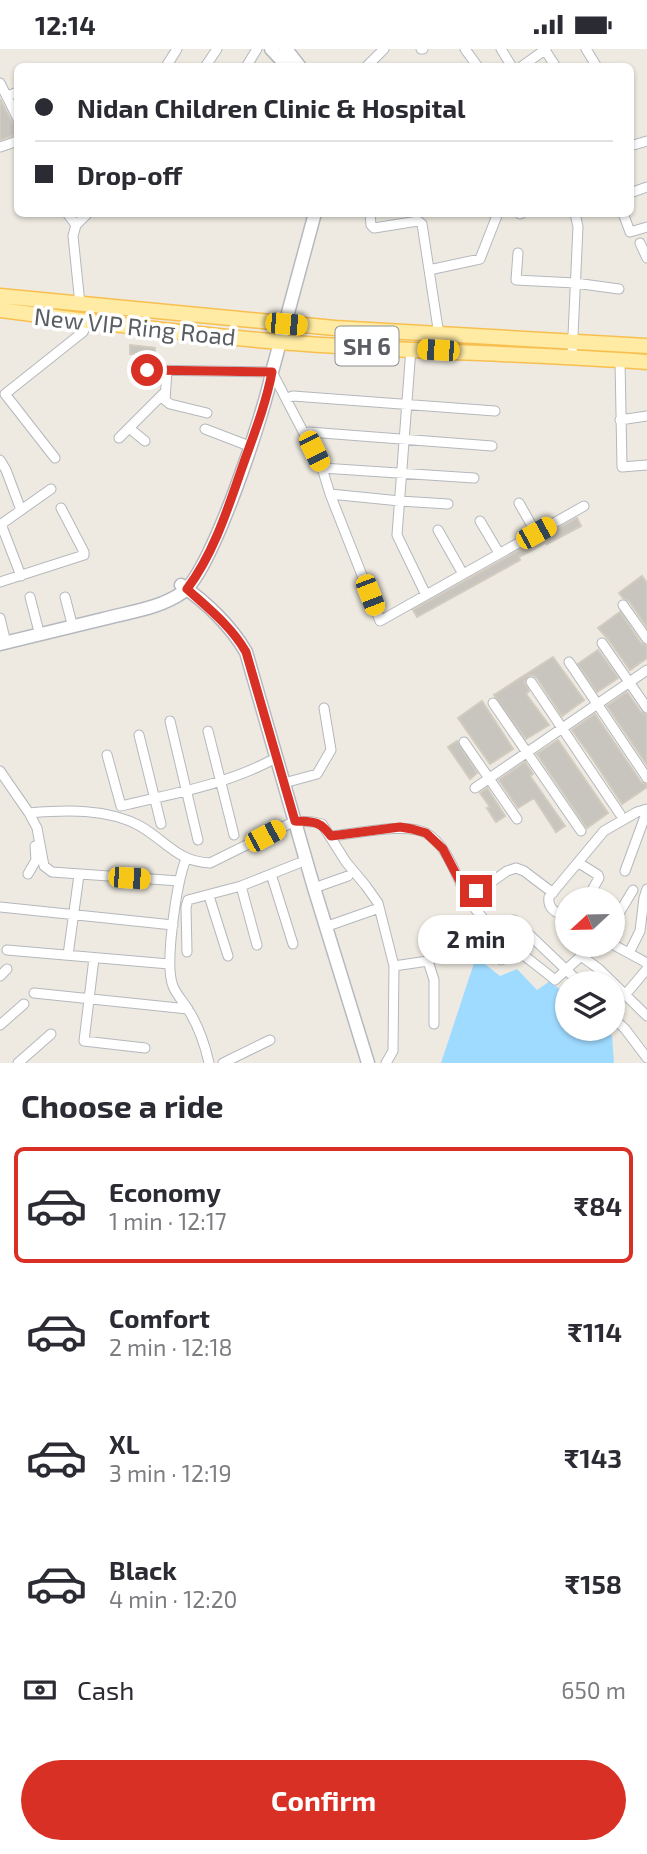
<!DOCTYPE html>
<html lang="en">
<head>
<meta charset="utf-8">
<style>
  :root { --surface:#fff; --page:#f2f2f3; --text:#2b2b33; --muted:#7c7c81; --line:#e1e1e2; --accent:#d93025 }
  body { margin:0; font-family:"Exo 2",sans-serif; background:var(--page); color:var(--text); height:100vh; display:flex; flex-direction:column; font-size:26px; white-space:nowrap }
  * { box-sizing:border-box; margin:0 }
  p { font-size:23px; color:var(--muted) }
  .icon { flex:none; width:38px; height:38px; fill:none; stroke:currentColor; stroke-width:2; stroke-linecap:round; stroke-linejoin:round }
  .map { position:relative; height:1014px; overflow:hidden }
  .sheet { display:flex; flex-direction:column; background:var(--surface); flex:1 }
  .sheet>* { flex:none }
  .guide { position:absolute; left:14px; top:14px; width:620px; height:154px; border-radius:10px; box-shadow:0 2px 5px #0004; display:grid; align-content:center; height:154px; padding:0 21px; background:var(--surface) }
  .needle { width:46px; rotate:248deg }
  .controls { position:absolute; left:555px; top:838px; display:grid; gap:14px }
  .controls a { display:grid; place-items:center; width:70px; height:70px; border-radius:50%; background:var(--surface); box-shadow:0 2px 5px #0004; font-size:35px }
  .end { position:absolute; width:32px; height:32px; margin:-16px; border:9px solid #d93025; background:#fff; box-shadow:0 0 0 4px #fff }
  .from { border-radius:50% }
  .bubble { position:absolute; height:49px; border-radius:24px; background:var(--surface); box-shadow:0 2px 5px #0004; font-size:23px; font-weight:700; line-height:49px; text-align:center }
  .car { position:absolute; width:21px; height:42px; margin:-21px -10px; border-radius:9px; box-shadow:0 0 5px 2px #0007; background:linear-gradient(#f5c518 24%,#345 0 40%,#f5c518 0 76%,#345 0 86%,#f5c518 0) }
  .guide b { display:flex; align-items:center; gap:24px; height:66px; font-size:26px }
  .guide b+b { border-top:2px solid var(--line) }
  .guide i { width:18px; height:18px; background:var(--text) }
  ul { padding:0; list-style:none }
  li { display:flex; align-items:center; gap:21px; height:116px; margin:0 14px 10px; padding:0 7px; border:4px solid transparent; border-radius:10px }
  li div { flex:1 }
  li b { display:block; font-size:26px }
  li em { font-style:normal; font-weight:700 }
  li.on { border-color:var(--accent) }
  li>.icon { width:63px; height:63px; stroke-width:1.5 }
  h2 { padding:0 21px; font-size:32px; line-height:84px }
  .pay { display:flex; align-items:center; gap:18px; height:77px; padding:0 21px; font-size:26px }
  .pay p { margin-inline-start:auto }
  .cta { display:flex; gap:14px; margin-top:auto; padding:14px 21px }
  .cta a { flex:1; height:80px; border-radius:42px; background:var(--accent); color:#fff; font-size:28px; font-weight:700; line-height:80px; text-align:center }
  .status { display:flex; justify-content:space-between; align-items:center; height:49px; padding:0 35px; background:var(--surface); direction:ltr }
  .status svg { height:19px; fill:currentColor }
  .map>svg:first-child { display:block }
</style>
</head>
<body>
<div class="status"><b>12:14</b><svg viewBox="0 0 49 12"><path d="M0 12V9h3v3zM5 12V6h3v6zM10 12V3h3v9zM15 12V0h3v12zM26 1h20v11H26zM47 4h2v5h-2z"/></svg></div>
<div class="map">
<svg width="647" height="1014" viewBox="0 0 647 1014">
  <rect width="100%" height="100%" fill="#eeeae1"/>
  <path fill="#9fdbff" d="M476 908 500 927 517 920 537 941 550 932 567 947V980H604L612 987 614 1014H441Z"/>
  <path fill="#c8c4be" stroke="#d2cbbf" stroke-width="2" d="M0 50 12 73 18 78V85L0 91Z
    M130 296 155 299 154 312 135 310V305H130Z
    M577 469 581 477 547 495V493L519 508 520 511 417 568 413 561Z
    M642 527 647 534V578L629 552 623 549 619 544Z
    M620 563 641 594 647 597V609L630 621 608 590 598 579Z
    M598 601 618 629 597 643 578 615Z
    M553 608 584 651 562 667 537 629 533 626 528 627 524 633 529 642 526 645 549 676 526 690 494 646Z
    M627 643 641 663 647 666V716L607 657Z
    M482 652 513 700 490 715 458 669Z
    M595 665 641 733 647 736V738L622 755 592 709 572 681Z
    M558 691 608 764 587 779 537 705Z
    M457 692 477 724 470 730 448 698Z
    M525 713 533 725 530 727 565 777 556 783 534 749 518 759 499 731Z
    M487 739 505 767 496 773 487 759 490 758 480 744Z"/>
  <g fill="none" stroke-linecap="round" stroke-linejoin="round">
    <g stroke="#b4b8bd" stroke-width="11">
      <path id="street" d="M421 0H423
        M465 0 478 18
        M501 0 512 18
        M586 0 597 18
        M545 1 556 18
        M167 16 177 0
        M205 18 217 0
        M246 18 257 0
        M366 18 384 0
        M521 18 546 0
        M0 34 18 70
        M7 47 18 43
        M630 97 647 92
        M0 98 18 92
        M630 144 647 138
        M67 164 76 176
        M370 164 371 176 374 179 418 172 422 175 439 286
        M623 164 630 183 647 178
        M520 165 522 164
        M640 194 647 209
        M518 204 516 231 575 234 619 240
        M429 221 480 210 498 164
        M80 255 73 187 76 176 88 164
        M411 299 397 486 426 546
        M572 308 578 178 575 164
        M620 311 622 418 647 416
        M147 321 272 323 322 419 330 445 380 572 584 457
        M167 322 165 351 170 355 207 364
        M287 349 293 347 495 362
        M620 371 647 367
        M129 379 145 392
        M205 380 244 395
        M306 385 309 383 492 397
        M119 389 165 343
        M55 409 5 345 83 283 88 273
        M0 411 6 421 21 461
        M322 419 474 429
        M330 445 400 452 448 455
        M519 454 536 484
        M480 472 499 504
        M1 475 21 527
        M0 476 51 440
        M438 481 463 525
        M0 533 84 506V503L61 459
        M30 548 38 579
        M65 548 71 571
        M623 556 647 590
        M0 569 6 594
        M602 594 647 659
        M569 613 647 729
        M531 633 620 765
        M493 654 581 782
        M170 672 198 791
        M208 682 234 786
        M139 686 161 775
        M464 693 517 770
        M107 706 121 757C171 745 224 736 270 712
        M0 722 29 764C65 761 107 759 140 777 166 792 178 813 210 814L295 772 313 773 322 775 346 813 366 837 378 854 394 917 393 1002 386 1014
        M284 734 317 725 331 701 324 659
        M475 739 647 621
        M29 764 37 779 44 817 52 823 179 832
        M331 787C356 785 405 773 426 784 448 796 457 831 469 851 490 884 526 907 555 931L581 907 599 920 647 967
        M186 810C177 832 164 916 173 937 176 945 182 951 187 959 197 974 205 996 209 1014
        M579 814 598 826 599 829 587 850
        M625 822 647 762
        M28 825 36 811 35 797
        M271 825 293 895
        M241 837 257 896
        M314 839 348 827
        M466 844 483 839 507 822 516 819 524 822 553 844
        M209 847 228 907
        M0 858 173 876
        M567 869C558 864 547 861 549 848L604 782 637 763 647 760
        M514 871 580 934
        M612 876 633 841
        M325 878 379 859
        M612 895 647 914
        M7 901 169 915
        M187 903 186 858 188 851 241 837 299 814
        M629 904 640 882 644 849 647 840
        M68 906 79 826
        M94 909 84 992 145 999
        M428 912 434 931V975
        M394 917 428 912 465 889H471L475 891 501 911 514 897
        M0 927 7 920
        M34 944 188 960
        M625 946 647 920
        M612 968 625 980 647 1009
        M0 976 24 955
        M18 1014 51 985
        M223 1014 270 991"/>
    </g>
    <g stroke="#b5b9bf" stroke-width="15">
      <path id="secondary" d="M271 0 288 18
        M286 0 300 18
        M181 536C206 553 231 577 246 603L314 839 368 1014
        M0 595C34 587 69 578 103 570 130 563 161 559 183 543 212 522 265 362 272 323L315 164"/>
    </g>
    <g stroke="#f8bf4f" stroke-width="17">
      <path id="primary" d="M0 247 335 279 647 297
        M0 261C93 273 187 285 280 293 402 303 525 304 647 313"/>
    </g>
    <use href="#street" stroke="#fff" stroke-width="9"/>
    <use href="#secondary" stroke="#fff" stroke-width="12"/>
    <use href="#primary" stroke="#ffeba4" stroke-width="14"/>
  </g>
  <g fill="none" stroke-linecap="round" stroke-linejoin="round">
    <path stroke="#d93025" stroke-width="9" d="M147 321 272 323C266 355 254 385 243 416 228 459 214 504 187 540 209 560 231 577 246 603L295 772C314 773 319 771 331 787L400 778 412 780 426 784 443 800 466 844 476 842"/>
  </g>
  <g text-anchor="middle" dominant-baseline="central" stroke-width="7" stroke-linejoin="round" paint-order="stroke">
    <rect fill="#fff" stroke="#8c8e92" stroke-width="2" x="335.5" y="277.5" width="63" height="39" rx="5"/>
    <g font-size="23" font-weight="bold" fill="#5a5e63">
      <text x="367" y="297">SH 6</text>
    </g>
    <g font-size="24" fill="#5a5e63" stroke="#fff">
      <text transform="translate(135 277) rotate(6)">New VIP Ring Road</text>
    </g>
  </g>
</svg>
<div class="controls">
<a><svg class="needle" viewBox="-14 -14 28 28"><path d="M0-13l5 13h-10z" fill="#e53935"/><path d="M0 13l5-13h-10z" fill="#7c7c81"/></svg></a>
<a><svg class="icon" aria-label="layers" viewBox="0 0 24 24"><path d="M12 4l9 5-9 5-9-5zM3 14l9 5 9-5"/></svg></a>
</div>
<i class="end from" style="left:147px;top:321px"></i>
<i class="end" style="left:476px;top:842px"></i>
<div class="bubble" style="left:418px;top:866px;width:116px">2 min</div>
<i class="car" style="left:286px;top:275px;rotate:95deg"></i>
<i class="car" style="left:438px;top:301px;rotate:273deg"></i>
<i class="car" style="left:314px;top:402px;rotate:154deg"></i>
<i class="car" style="left:536px;top:484px;rotate:61deg"></i>
<i class="car" style="left:370px;top:546px;rotate:159deg"></i>
<i class="car" style="left:265px;top:787px;rotate:62deg"></i>
<i class="car" style="left:129px;top:829px;rotate:94deg"></i>
<div class="guide">
<b><i class="from"></i>Nidan Children Clinic &amp; Hospital</b>
<b><i></i>Drop-off</b>
</div>
</div>
<section class="sheet">
<h2>Choose a ride</h2>
<ul>
<li class="on"><svg class="icon" aria-label="car" viewBox="0 0 24 24"><path d="M5 17H2v-5l4-1 3-4h7l3 4 3 1v5h-3M9 17h6M6 11h13"/><circle cx="7" cy="17" r="2"/><circle cx="17" cy="17" r="2"/></svg><div><b>Economy</b><p>1 min · 12:17</p></div><em>₹84</em></li>
<li><svg class="icon" aria-label="car" viewBox="0 0 24 24"><path d="M5 17H2v-5l4-1 3-4h7l3 4 3 1v5h-3M9 17h6M6 11h13"/><circle cx="7" cy="17" r="2"/><circle cx="17" cy="17" r="2"/></svg><div><b>Comfort</b><p>2 min · 12:18</p></div><em>₹114</em></li>
<li><svg class="icon" aria-label="car" viewBox="0 0 24 24"><path d="M5 17H2v-5l4-1 3-4h7l3 4 3 1v5h-3M9 17h6M6 11h13"/><circle cx="7" cy="17" r="2"/><circle cx="17" cy="17" r="2"/></svg><div><b>XL</b><p>3 min · 12:19</p></div><em>₹143</em></li>
<li><svg class="icon" aria-label="car" viewBox="0 0 24 24"><path d="M5 17H2v-5l4-1 3-4h7l3 4 3 1v5h-3M9 17h6M6 11h13"/><circle cx="7" cy="17" r="2"/><circle cx="17" cy="17" r="2"/></svg><div><b>Black</b><p>4 min · 12:20</p></div><em>₹158</em></li>
</ul>
<div class="pay"><svg class="icon" aria-label="cash" viewBox="0 0 24 24"><path d="M3 7h18v10H3z"/><circle cx="12" cy="12" r="2"/></svg>Cash<p>650 m</p></div>
<div class="cta"><a>Confirm</a></div>
</section>
</body>
</html>
